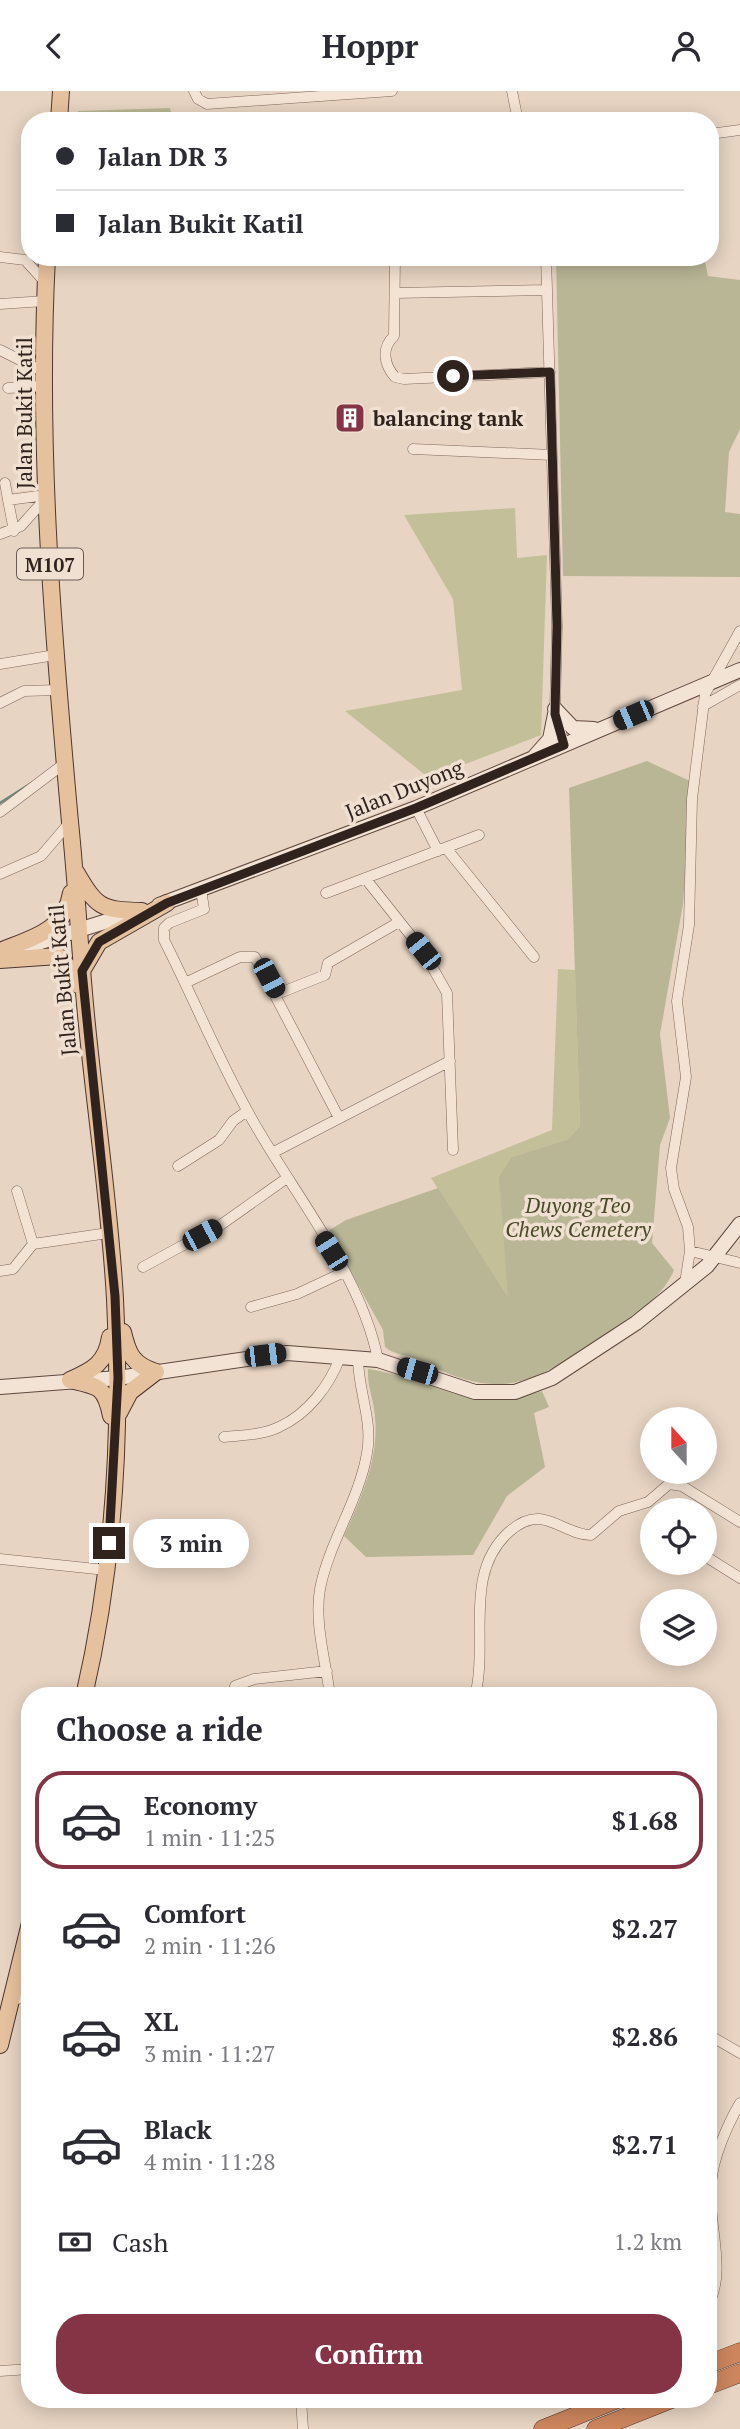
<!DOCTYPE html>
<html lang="en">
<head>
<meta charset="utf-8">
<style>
  :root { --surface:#fff; --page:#f2f2f3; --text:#2b2b33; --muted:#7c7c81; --line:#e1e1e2; --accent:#853445 }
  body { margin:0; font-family:"PT Serif",serif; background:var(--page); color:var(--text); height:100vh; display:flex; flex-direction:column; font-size:26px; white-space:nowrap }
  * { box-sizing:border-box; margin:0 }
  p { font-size:23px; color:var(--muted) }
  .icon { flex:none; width:38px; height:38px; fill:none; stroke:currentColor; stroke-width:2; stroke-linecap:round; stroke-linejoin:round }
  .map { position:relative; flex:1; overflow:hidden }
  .sheet { position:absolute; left:21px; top:1596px; width:696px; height:721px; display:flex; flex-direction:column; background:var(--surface); border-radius:28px; box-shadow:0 4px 18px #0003 }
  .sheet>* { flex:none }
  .guide { position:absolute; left:21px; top:21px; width:698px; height:154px; border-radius:28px; box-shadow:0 4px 18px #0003; display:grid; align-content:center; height:154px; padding:0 35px; background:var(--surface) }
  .needle { width:46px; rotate:339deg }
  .tools { position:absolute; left:640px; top:1316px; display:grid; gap:14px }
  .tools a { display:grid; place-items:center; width:77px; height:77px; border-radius:50%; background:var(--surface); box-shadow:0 4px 18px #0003; font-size:35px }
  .end { position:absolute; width:32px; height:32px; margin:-16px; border:9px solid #30231e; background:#fff; box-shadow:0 0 0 4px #fff }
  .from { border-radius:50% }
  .bubble { position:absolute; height:49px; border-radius:24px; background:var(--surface); box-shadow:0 4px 18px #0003; font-size:23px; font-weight:700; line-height:49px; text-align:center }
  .car { position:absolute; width:21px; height:42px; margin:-21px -10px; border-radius:9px; box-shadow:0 0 5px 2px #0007; background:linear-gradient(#222 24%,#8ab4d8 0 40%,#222 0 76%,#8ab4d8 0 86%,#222 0) }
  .guide b { display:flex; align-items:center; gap:24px; height:66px; font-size:26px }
  .guide b+b { border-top:2px solid var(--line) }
  .guide i { width:18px; height:18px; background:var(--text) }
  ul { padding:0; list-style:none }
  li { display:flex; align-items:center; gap:21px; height:98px; margin:0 14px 10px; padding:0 21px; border:4px solid transparent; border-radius:28px }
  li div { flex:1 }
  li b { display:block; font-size:26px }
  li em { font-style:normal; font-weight:700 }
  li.active { border-color:var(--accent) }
  li>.icon { width:63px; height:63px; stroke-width:1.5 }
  h2 { padding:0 35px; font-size:32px; line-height:84px }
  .pay { display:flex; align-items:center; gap:18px; height:77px; padding:0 35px; font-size:26px }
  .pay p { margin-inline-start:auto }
  .cta { display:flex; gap:14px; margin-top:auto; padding:14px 35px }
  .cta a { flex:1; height:80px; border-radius:28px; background:var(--accent); color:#fff; font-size:28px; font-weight:700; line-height:80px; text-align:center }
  header { display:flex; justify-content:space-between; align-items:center; height:91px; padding:0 35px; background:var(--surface); font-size:32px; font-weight:700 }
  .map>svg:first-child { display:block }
</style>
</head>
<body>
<header><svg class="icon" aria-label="back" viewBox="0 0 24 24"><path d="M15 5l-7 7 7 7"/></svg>Hoppr<svg class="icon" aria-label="person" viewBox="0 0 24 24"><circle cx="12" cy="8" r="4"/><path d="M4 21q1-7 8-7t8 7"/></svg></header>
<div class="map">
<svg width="740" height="2338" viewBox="0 0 740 2338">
  <rect width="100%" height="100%" fill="#e7d4c2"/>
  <path fill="#c3bf98" d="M515 417 517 467 547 464 541 644 429 687 345 620 462 599 453 508 404 424Z
    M558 878 575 879 580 1035 568 1048 512 1066 509 1208 431 1087 552 1039Z"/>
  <path fill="#b9b696" d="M170 17 173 30H78V20Z
    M556 166H704L708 185 740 189V338L729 361 725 421 740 423V486L563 485Z
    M647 670 692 691 683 813 660 943 670 1027 660 1054 652 1152 674 1179C663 1206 637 1221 614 1237 539 1288 508 1316 419 1269 407 1263 396 1265 385 1256L383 1239 328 1140 346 1129 438 1097 508 1206 499 1086 512 1066 568 1048 580 1035 569 697Z
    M368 1278C440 1289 465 1324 542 1300L549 1316 534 1322 545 1376 507 1405 473 1464 366 1466 344 1445C361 1407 379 1369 375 1326 374 1309 367 1296 368 1278Z"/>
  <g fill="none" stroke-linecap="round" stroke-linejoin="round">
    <path stroke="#6c877b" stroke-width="2.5" d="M0 712 33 691"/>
    <g stroke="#7f675c" stroke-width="11">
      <path id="street" d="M194 0 198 8 207 13 392 0
        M512 0 518 30
        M710 43 740 39
        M0 166 25 169 45 191
        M395 166 394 245C381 257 384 274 395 286L404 288 550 281
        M546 166 557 535 555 618 564 654
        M396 202 547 199
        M0 213 45 210
        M0 259 44 281
        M8 297 44 295
        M413 358 552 364
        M5 392 8 409
        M14 440 8 409 46 404
        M0 443 21 435 46 407
        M0 573 55 564
        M0 612 24 600 58 599
        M703 615 740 594
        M416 717 438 760
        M0 721 65 672
        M446 757 534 866
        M0 783 41 765 70 731
        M365 787 423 860 447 902 453 1059
        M201 798 204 818 169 832 164 837V849C193 906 217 965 248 1021 290 1099 361 1181 378 1269
        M326 802 479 744
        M185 892 240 866H255L339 1027
        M277 903 325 884 328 872 399 831
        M272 1062 450 970
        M178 1075 219 1049 233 1030 247 1020
        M17 1100 33 1153 108 1142
        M690 1160 740 1172
        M143 1176 222 1133 287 1087
        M0 1180 13 1178 33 1153
        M685 1192 690 1160 688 1136 674 1098 671 1077 686 986 677 910 689 834 692 708 705 603 740 540
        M251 1216 297 1203 344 1181
        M224 1346C242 1344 263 1344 279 1336 308 1323 330 1294 340 1266
        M705 1465 740 1487
        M0 1468 106 1479
        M235 1595 254 1588 327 1580
        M330 1605C326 1571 314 1532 320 1498 329 1451 359 1410 367 1362 373 1329 358 1300 358 1267
        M475 1605C489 1550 462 1482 510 1440 518 1433 529 1427 540 1428 557 1430 573 1444 591 1444L619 1420 648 1411 669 1393 682 1395 740 1431
        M11 1908 30 1907
        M709 1944 740 1962
        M709 2212C727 2178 707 2130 711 2093 713 2067 727 2034 740 2012
        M0 2280 30 2278
        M301 2308 303 2338"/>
    </g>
    <g stroke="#60493f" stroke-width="16">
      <path id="secondary" d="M555 618 573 637 594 638
        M535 665 550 648 555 623
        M159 814 416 717 740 579
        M28 855 136 821
        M0 1296 118 1287 287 1262 378 1269 475 1301H515L552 1287 636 1232 707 1175 740 1133"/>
    </g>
    <g stroke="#4d372f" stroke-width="18">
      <path id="primary" d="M59 30 61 0
        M47 166C37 355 53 544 70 731 77 799 80 866 87 934 96 1025 110 1117 115 1208 122 1340 114 1476 84 1605
        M76 781C97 817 101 819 142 820
        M0 860C32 847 65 840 71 802
        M0 869 58 865 75 883 78 894
        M82 880 99 851 167 812
        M123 1241C128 1263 133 1274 156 1281
        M70 1289C93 1279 106 1272 110 1246
        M70 1289C98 1295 105 1295 111 1325
        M119 1322 130 1301 156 1281
        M0 1954 30 1832"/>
    </g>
    <g stroke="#4d372f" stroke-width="19">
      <path id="highway" d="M709 2273 740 2261
        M709 2294 740 2282
        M543 2338 618 2308
        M596 2338 672 2308"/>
    </g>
    <use href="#street" stroke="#f3e3d4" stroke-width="10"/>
    <use href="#secondary" stroke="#f3e3d4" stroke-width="14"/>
    <use href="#primary" stroke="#e6c19e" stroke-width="16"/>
    <use href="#highway" stroke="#cc855d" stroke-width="18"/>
  </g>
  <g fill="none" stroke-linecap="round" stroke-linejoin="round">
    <path stroke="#30231e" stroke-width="9" d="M109 1452 118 1287 115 1205 82 880 99 851 167 812 416 717 564 654 555 623 557 535 550 281 453 285"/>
  </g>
  <defs>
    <g id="building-square" transform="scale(1.575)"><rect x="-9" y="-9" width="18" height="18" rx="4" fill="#853445" stroke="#f0e0d1"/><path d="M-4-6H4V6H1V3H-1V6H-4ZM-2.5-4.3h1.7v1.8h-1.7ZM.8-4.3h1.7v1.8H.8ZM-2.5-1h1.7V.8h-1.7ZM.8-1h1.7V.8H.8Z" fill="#fff"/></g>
  </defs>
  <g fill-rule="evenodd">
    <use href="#building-square" x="350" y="327"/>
  </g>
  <g text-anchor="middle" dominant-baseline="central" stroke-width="7" stroke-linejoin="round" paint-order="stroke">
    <rect fill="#f0e0d1" stroke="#6a5c54" stroke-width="2" x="17" y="457.5" width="66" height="31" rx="5"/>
    <g font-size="19" font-weight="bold" fill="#30231e">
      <text x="50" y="473">M107</text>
    </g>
    <g font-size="21" fill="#30231e" stroke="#f0e0d1">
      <text transform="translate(24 322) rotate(-90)">Jalan Bukit Katil</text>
      <text transform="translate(404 698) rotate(-22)">Jalan Duyong</text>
      <text transform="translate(62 889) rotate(-95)">Jalan Bukit Katil</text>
    </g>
    <g font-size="21" font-weight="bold" fill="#30231e" stroke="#f0e0d1" text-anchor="start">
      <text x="373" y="327">balancing tank</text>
    </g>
    <g font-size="21" font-style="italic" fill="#484a27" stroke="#f0e0d1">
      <text x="578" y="1114">Duyong Teo<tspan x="578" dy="24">Chews Cemetery</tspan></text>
    </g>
  </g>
</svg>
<div class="tools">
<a><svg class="needle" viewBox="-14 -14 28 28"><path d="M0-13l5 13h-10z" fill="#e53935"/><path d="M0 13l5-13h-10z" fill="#7c7c81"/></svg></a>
<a><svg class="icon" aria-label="locate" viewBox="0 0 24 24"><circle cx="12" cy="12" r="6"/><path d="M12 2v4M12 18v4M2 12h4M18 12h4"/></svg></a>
<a><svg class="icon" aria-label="layers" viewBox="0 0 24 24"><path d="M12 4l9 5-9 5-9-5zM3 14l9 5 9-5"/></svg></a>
</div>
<i class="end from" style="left:453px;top:285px"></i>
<i class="end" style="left:109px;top:1452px"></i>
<div class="bubble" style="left:133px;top:1428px;width:116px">3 min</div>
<i class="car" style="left:633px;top:624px;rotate:247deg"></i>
<i class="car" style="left:423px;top:860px;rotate:321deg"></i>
<i class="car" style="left:269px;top:887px;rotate:152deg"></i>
<i class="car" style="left:202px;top:1144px;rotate:62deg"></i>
<i class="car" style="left:331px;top:1160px;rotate:328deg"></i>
<i class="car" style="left:265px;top:1264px;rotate:83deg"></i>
<i class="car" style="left:417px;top:1280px;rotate:286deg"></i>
<div class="guide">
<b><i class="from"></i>Jalan DR 3</b>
<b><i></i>Jalan Bukit Katil</b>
</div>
<section class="sheet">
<h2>Choose a ride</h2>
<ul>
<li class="active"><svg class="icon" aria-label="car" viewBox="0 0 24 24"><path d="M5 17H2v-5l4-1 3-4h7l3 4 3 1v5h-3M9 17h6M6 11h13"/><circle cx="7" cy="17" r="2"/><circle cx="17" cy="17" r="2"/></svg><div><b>Economy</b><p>1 min · 11:25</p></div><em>$1.68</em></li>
<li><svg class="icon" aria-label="car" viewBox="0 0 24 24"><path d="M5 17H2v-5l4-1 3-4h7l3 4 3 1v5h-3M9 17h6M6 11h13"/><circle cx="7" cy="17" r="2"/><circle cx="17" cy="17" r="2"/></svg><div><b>Comfort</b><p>2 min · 11:26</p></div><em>$2.27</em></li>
<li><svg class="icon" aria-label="car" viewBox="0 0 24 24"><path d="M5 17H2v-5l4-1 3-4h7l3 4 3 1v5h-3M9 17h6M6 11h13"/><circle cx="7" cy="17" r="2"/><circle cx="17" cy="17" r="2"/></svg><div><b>XL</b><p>3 min · 11:27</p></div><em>$2.86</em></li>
<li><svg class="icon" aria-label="car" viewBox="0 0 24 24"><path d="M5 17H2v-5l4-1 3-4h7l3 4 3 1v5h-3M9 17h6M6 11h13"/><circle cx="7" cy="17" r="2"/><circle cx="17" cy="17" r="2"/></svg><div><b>Black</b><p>4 min · 11:28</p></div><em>$2.71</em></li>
</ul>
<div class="pay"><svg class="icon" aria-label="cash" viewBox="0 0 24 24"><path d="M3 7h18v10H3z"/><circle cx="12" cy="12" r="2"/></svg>Cash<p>1.2 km</p></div>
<div class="cta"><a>Confirm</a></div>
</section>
</div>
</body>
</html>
